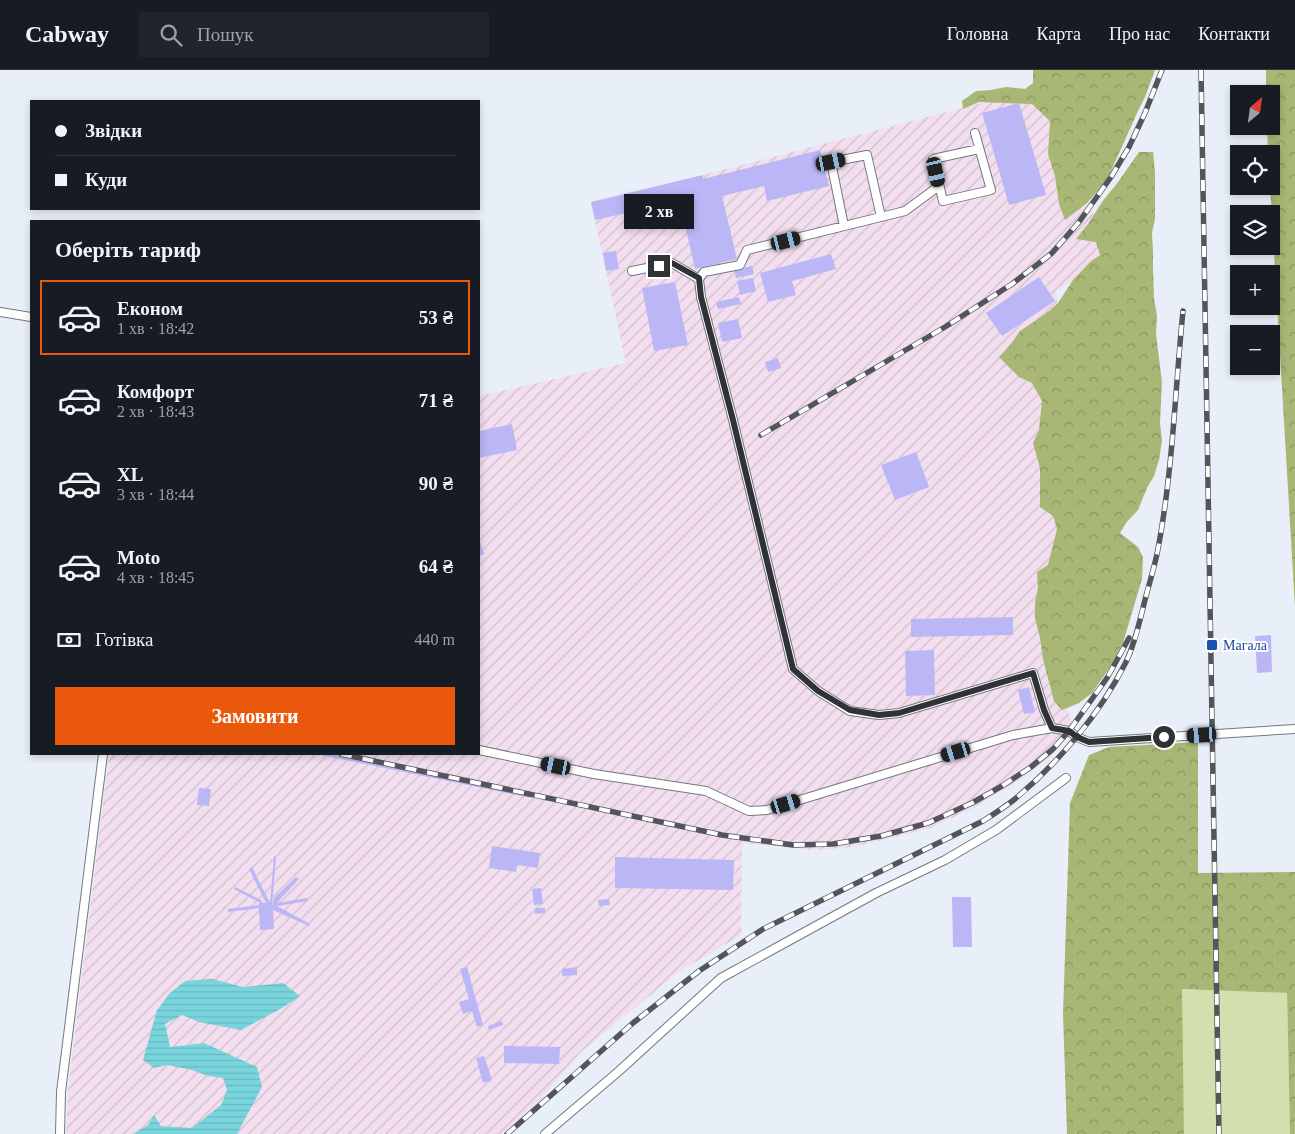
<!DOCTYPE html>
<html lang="uk">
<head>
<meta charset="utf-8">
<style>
  :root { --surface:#171b24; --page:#20242c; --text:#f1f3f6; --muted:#9ea1a6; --line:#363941; --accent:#ea580c }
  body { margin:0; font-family:"Times New Roman",serif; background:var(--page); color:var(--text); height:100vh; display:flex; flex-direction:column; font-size:19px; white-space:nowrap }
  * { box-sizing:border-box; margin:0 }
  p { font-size:16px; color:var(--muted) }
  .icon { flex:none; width:28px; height:28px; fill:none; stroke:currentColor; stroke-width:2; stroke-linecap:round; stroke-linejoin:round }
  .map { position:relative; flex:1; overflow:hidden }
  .panel { position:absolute; left:30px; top:150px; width:450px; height:535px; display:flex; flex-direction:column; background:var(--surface); border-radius:0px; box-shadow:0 2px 8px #0003 }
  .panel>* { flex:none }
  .guide { position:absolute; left:30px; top:30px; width:450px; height:110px; border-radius:0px; box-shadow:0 2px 8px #0003; display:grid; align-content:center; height:110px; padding:0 25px; background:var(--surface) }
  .needle { width:32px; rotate:29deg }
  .tools { position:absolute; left:1230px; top:15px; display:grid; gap:10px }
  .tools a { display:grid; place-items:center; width:50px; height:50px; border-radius:0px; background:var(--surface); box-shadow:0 2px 8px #0003; font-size:25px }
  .end { position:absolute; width:22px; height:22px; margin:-11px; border:6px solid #303236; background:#fff; box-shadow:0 0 0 2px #fff }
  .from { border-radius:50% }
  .bubble { position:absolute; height:35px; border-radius:0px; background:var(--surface); box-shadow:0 2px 8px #0003; font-size:16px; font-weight:800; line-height:35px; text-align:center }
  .car { position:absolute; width:15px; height:30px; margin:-15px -8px; border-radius:6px; box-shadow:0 0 4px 1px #0007; background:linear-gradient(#222 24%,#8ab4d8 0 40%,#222 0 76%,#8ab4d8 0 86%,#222 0) }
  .guide b { display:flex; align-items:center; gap:18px; height:48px; font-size:19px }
  .guide b+b { border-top:1px solid var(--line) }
  .guide i { width:12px; height:12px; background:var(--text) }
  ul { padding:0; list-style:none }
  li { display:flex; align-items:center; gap:15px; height:75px; margin:0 10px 8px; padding:0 15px; border:2px solid transparent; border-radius:0px }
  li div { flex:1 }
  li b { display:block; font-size:19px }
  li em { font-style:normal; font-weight:800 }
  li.selected { border-color:var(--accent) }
  li>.icon { width:45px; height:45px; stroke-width:1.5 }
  h2 { padding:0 25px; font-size:22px; line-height:60px }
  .pay { display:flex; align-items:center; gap:12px; height:55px; padding:0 25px; font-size:19px }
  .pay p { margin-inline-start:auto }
  .button { display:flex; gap:10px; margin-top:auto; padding:10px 25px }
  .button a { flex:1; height:58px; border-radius:0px; background:var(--accent); color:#fff; font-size:20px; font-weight:800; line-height:58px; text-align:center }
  header { display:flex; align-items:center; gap:30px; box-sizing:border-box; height:70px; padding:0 25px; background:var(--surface); border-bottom:1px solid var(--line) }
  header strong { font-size:24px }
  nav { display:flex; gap:28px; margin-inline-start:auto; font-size:18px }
  .search { width:350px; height:45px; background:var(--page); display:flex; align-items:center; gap:12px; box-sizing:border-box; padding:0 18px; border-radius:0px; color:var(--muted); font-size:19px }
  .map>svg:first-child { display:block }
</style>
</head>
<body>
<header>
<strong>Cabway</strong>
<div class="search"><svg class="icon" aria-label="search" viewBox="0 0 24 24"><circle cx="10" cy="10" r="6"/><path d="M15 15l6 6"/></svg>Пошук</div>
<nav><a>Головна</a><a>Карта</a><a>Про нас</a><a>Контакти</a></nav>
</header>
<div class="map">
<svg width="1295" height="1064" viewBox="0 0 1295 1064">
  <defs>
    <pattern id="industrial-furrows" width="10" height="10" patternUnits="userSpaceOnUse" patternTransform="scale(1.25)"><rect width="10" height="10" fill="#f2deee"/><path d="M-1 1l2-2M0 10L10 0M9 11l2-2" fill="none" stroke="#d0bfcd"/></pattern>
    <pattern id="forest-crowns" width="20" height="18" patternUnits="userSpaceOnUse" patternTransform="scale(1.25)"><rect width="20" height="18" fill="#a8b775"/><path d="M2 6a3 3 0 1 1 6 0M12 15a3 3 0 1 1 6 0" fill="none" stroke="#899561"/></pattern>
    <pattern id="water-rules" width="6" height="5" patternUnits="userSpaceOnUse" patternTransform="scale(1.25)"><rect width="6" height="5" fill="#79d5dd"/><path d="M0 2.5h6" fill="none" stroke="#69b7be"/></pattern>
  </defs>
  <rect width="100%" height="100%" fill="#e9eff9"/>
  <path fill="url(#industrial-furrows)" d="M1043 17 1111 190 1056 221 1060 253 1065 634 1075 659 1050 687 1029 704 975 737 931 758 854 777 815 780 742 773 741 865 677 903 580 983 535 1036 502 1064H66L68 1020 109 684H479V326L626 293 591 132 703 105Z"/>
  <path fill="#d4dfaf" d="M1181 919 1287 923 1290 1064H1184Z"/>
  <path fill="url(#forest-crowns)" d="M1033 0H1155L1145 27 1138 41 1107 110 1087 133 1065 150 1059 134 1055 106 1048 84 1050 51 1032 34 979 32 963 39 962 31 976 21 991 20 1006 17 1025 19 1033 13Z
    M1266 0H1295V537L1270 116H1271V84H1268L1267 56H1271V24H1266Z
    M1139 82H1153L1155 102V149L1152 163 1153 181V198L1154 228 1157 246 1156 264 1162 312 1160 353 1162 371 1159 390 1154 406 1147 418 1138 440 1126 453 1120 463 1138 477 1143 487 1142 509 1123 573 1110 597 1092 623 1079 633 1062 640 1054 631 1043 589 1040 568 1035 548V532L1038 517 1037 502 1048 495 1057 459 1053 446 1040 437V398L1033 373 1039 360 1042 331 1032 313 1019 307 999 287 1010 275 1020 261 1048 242 1058 233 1073 210 1091 191 1100 185 1096 172 1076 169 1088 154 1102 132 1118 112Z
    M1198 672V803L1295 802V1064H1290L1287 923 1182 919 1184 1064H1067L1063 944 1070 733 1089 685 1109 677Z"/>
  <path fill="url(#water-rules)" d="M212 909 243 917 283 913 300 926 282 938 241 960 199 952 182 945 165 954 170 977 204 973 257 997 262 1017 237 1064H133L148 1055 154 1045 161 1056 192 1058 221 1035 227 1020 223 1008 208 1006 192 1000 167 995 154 998 143 990 157 940 170 923 185 911Z"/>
  <path fill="#bbb7f6" d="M1019 33 1046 125 1009 135 982 43Z
    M820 80 829 116 767 131 764 116 722 126 737 189 695 199 679 129 666 132V134L595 150 591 132 703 105V109Z
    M616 181 619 199 606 201 603 183Z
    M831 184 836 199 792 211 796 225 768 232 760 203Z
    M752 196 754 204 736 208 734 200Z
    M1039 207 1055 231 1002 266 986 243Z
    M753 208 756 221 740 225 737 211Z
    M675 212 688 275 654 281 642 218Z
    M739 227 741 234 718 239 716 232Z
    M738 249 742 268 722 272 718 253Z
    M778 288 781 298 768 302 765 292Z
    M512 354 517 380 479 388V361Z
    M916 382 929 417 895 430 881 395Z
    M479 468 484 484 479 486Z
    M1013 547V565L911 567V549Z
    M1271 565 1272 602 1257 603 1255 566Z
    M934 580 935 625 906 626 905 581Z
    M1029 617 1035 642 1024 644 1018 620Z
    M316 684H331L532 725 531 728Z
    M199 718 211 719 209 736 197 735Z
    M492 776 540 783 538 798 517 795 516 802 489 798Z
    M274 786 276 787 272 836 274 828 296 807 299 809 277 833 307 828 308 831 277 836 310 854 309 856 273 840 274 859 260 860 259 838 228 842V839L259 835V833H261L234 819 235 817 261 830 263 833H266L249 799 252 797 270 833Z
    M615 787 734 790 733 820 615 818Z
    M541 818 543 834 534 835 532 819Z
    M952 827H971L972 877H953Z
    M609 829 610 835 599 836 598 830Z
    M535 838H545V843L535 844Z
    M467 897 483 955 477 957 472 941 463 944 459 932 469 929 460 899Z
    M577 897V905L562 906V899Z
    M502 951 503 955 489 960 488 956Z
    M504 976 560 977 559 994 504 993Z
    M484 986 492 1010 483 1013 476 988Z"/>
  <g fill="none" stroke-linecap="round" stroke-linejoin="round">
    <g stroke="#727780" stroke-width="10">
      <path id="lane" d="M975 63 991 120 943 131 933 89 979 79
        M939 116 905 141 747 180 740 195 704 202 699 209 701 227 733 350 793 599 818 621 850 641 879 645 899 643 1033 603 1044 640 1052 658
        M844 156 831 92 867 85 881 147
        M632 201 672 193 699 209
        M0 242 31 247
        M479 680 594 704 706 721 749 741 767 740 1013 665 1052 658 1069 661 1077 667 1089 672 1295 659
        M60 1064 61 1022 103 684
        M545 1064 619 1001 721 908 876 823 945 790 996 760 1066 708"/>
    </g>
    <use href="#lane" stroke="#fff" stroke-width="8"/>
    <g stroke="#52555a" stroke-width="5.5">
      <path id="rail" d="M1201 0 1219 1064
        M761 365 945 257 1012 214 1052 183 1079 152 1111 107 1129 77 1145 43 1162 0
        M341 684 722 765 793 775 833 774 881 766 928 753 972 733 1002 716 1031 697 1053 679 1069 661 1107 608 1129 568
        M507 1064 633 953 699 901 763 859 983 751C994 744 1005 737 1015 729 1059 692 1100 644 1126 592 1136 571 1140 549 1146 526 1150 511 1155 495 1158 479 1173 400 1175 320 1183 241"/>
    </g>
    <use href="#rail" stroke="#fff" stroke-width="4" stroke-dasharray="11" stroke-linecap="butt"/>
  </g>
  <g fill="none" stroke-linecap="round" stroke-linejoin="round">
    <path stroke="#303236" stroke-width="6" d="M659 196 672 193 699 208 701 227 733 350 793 599 818 621 850 640 879 645 899 643 1033 603 1044 640 1052 658 1069 661 1077 667 1089 672 1164 667"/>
  </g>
  <rect fill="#1a4fb4" stroke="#fff" stroke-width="2" x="1206" y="569" width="12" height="12" rx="2.5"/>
  <g text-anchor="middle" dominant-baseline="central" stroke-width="4" stroke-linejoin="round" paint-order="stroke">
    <g font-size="14" fill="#164399" stroke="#fff" text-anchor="start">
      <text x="1223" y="575">Магала</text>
    </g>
  </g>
</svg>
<div class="tools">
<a><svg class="needle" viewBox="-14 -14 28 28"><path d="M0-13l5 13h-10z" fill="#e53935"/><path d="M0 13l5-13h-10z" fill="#9ea1a6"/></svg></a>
<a><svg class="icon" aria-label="locate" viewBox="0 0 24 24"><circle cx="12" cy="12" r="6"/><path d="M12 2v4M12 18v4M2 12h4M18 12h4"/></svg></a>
<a><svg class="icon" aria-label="layers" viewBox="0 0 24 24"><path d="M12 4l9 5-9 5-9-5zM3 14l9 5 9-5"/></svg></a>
<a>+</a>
<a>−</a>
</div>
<i class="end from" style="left:1164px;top:667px"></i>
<i class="end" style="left:659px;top:196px"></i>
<div class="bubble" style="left:624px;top:124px;width:70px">2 хв</div>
<i class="car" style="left:831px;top:92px;rotate:78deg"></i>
<i class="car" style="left:936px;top:102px;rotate:167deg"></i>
<i class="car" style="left:786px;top:171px;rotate:76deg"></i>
<i class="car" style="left:1202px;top:665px;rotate:267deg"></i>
<i class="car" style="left:956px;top:682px;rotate:253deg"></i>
<i class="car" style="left:556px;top:696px;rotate:282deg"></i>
<i class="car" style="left:786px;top:734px;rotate:73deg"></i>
<div class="guide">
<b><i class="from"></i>Звідки</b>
<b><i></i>Куди</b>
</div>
<section class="panel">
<h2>Оберіть тариф</h2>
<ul>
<li class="selected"><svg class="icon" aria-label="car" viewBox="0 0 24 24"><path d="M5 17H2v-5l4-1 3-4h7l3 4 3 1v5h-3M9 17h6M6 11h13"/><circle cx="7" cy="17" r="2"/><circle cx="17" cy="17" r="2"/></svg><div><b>Економ</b><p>1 хв · 18:42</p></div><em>53 ₴</em></li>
<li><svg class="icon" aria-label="car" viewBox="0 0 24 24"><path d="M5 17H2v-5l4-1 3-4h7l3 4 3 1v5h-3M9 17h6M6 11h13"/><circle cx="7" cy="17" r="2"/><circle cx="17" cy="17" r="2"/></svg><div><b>Комфорт</b><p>2 хв · 18:43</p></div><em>71 ₴</em></li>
<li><svg class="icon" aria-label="car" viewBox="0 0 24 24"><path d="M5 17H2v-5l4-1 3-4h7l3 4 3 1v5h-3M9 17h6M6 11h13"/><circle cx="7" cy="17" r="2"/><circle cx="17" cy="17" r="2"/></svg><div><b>XL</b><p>3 хв · 18:44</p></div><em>90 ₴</em></li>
<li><svg class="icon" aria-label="car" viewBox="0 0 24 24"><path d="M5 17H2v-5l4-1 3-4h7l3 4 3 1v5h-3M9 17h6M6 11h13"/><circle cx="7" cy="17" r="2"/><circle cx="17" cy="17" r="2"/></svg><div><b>Moto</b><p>4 хв · 18:45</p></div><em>64 ₴</em></li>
</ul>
<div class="pay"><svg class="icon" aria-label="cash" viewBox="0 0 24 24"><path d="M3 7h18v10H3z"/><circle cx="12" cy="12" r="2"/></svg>Готівка<p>440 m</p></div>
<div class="button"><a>Замовити</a></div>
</section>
</div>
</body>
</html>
